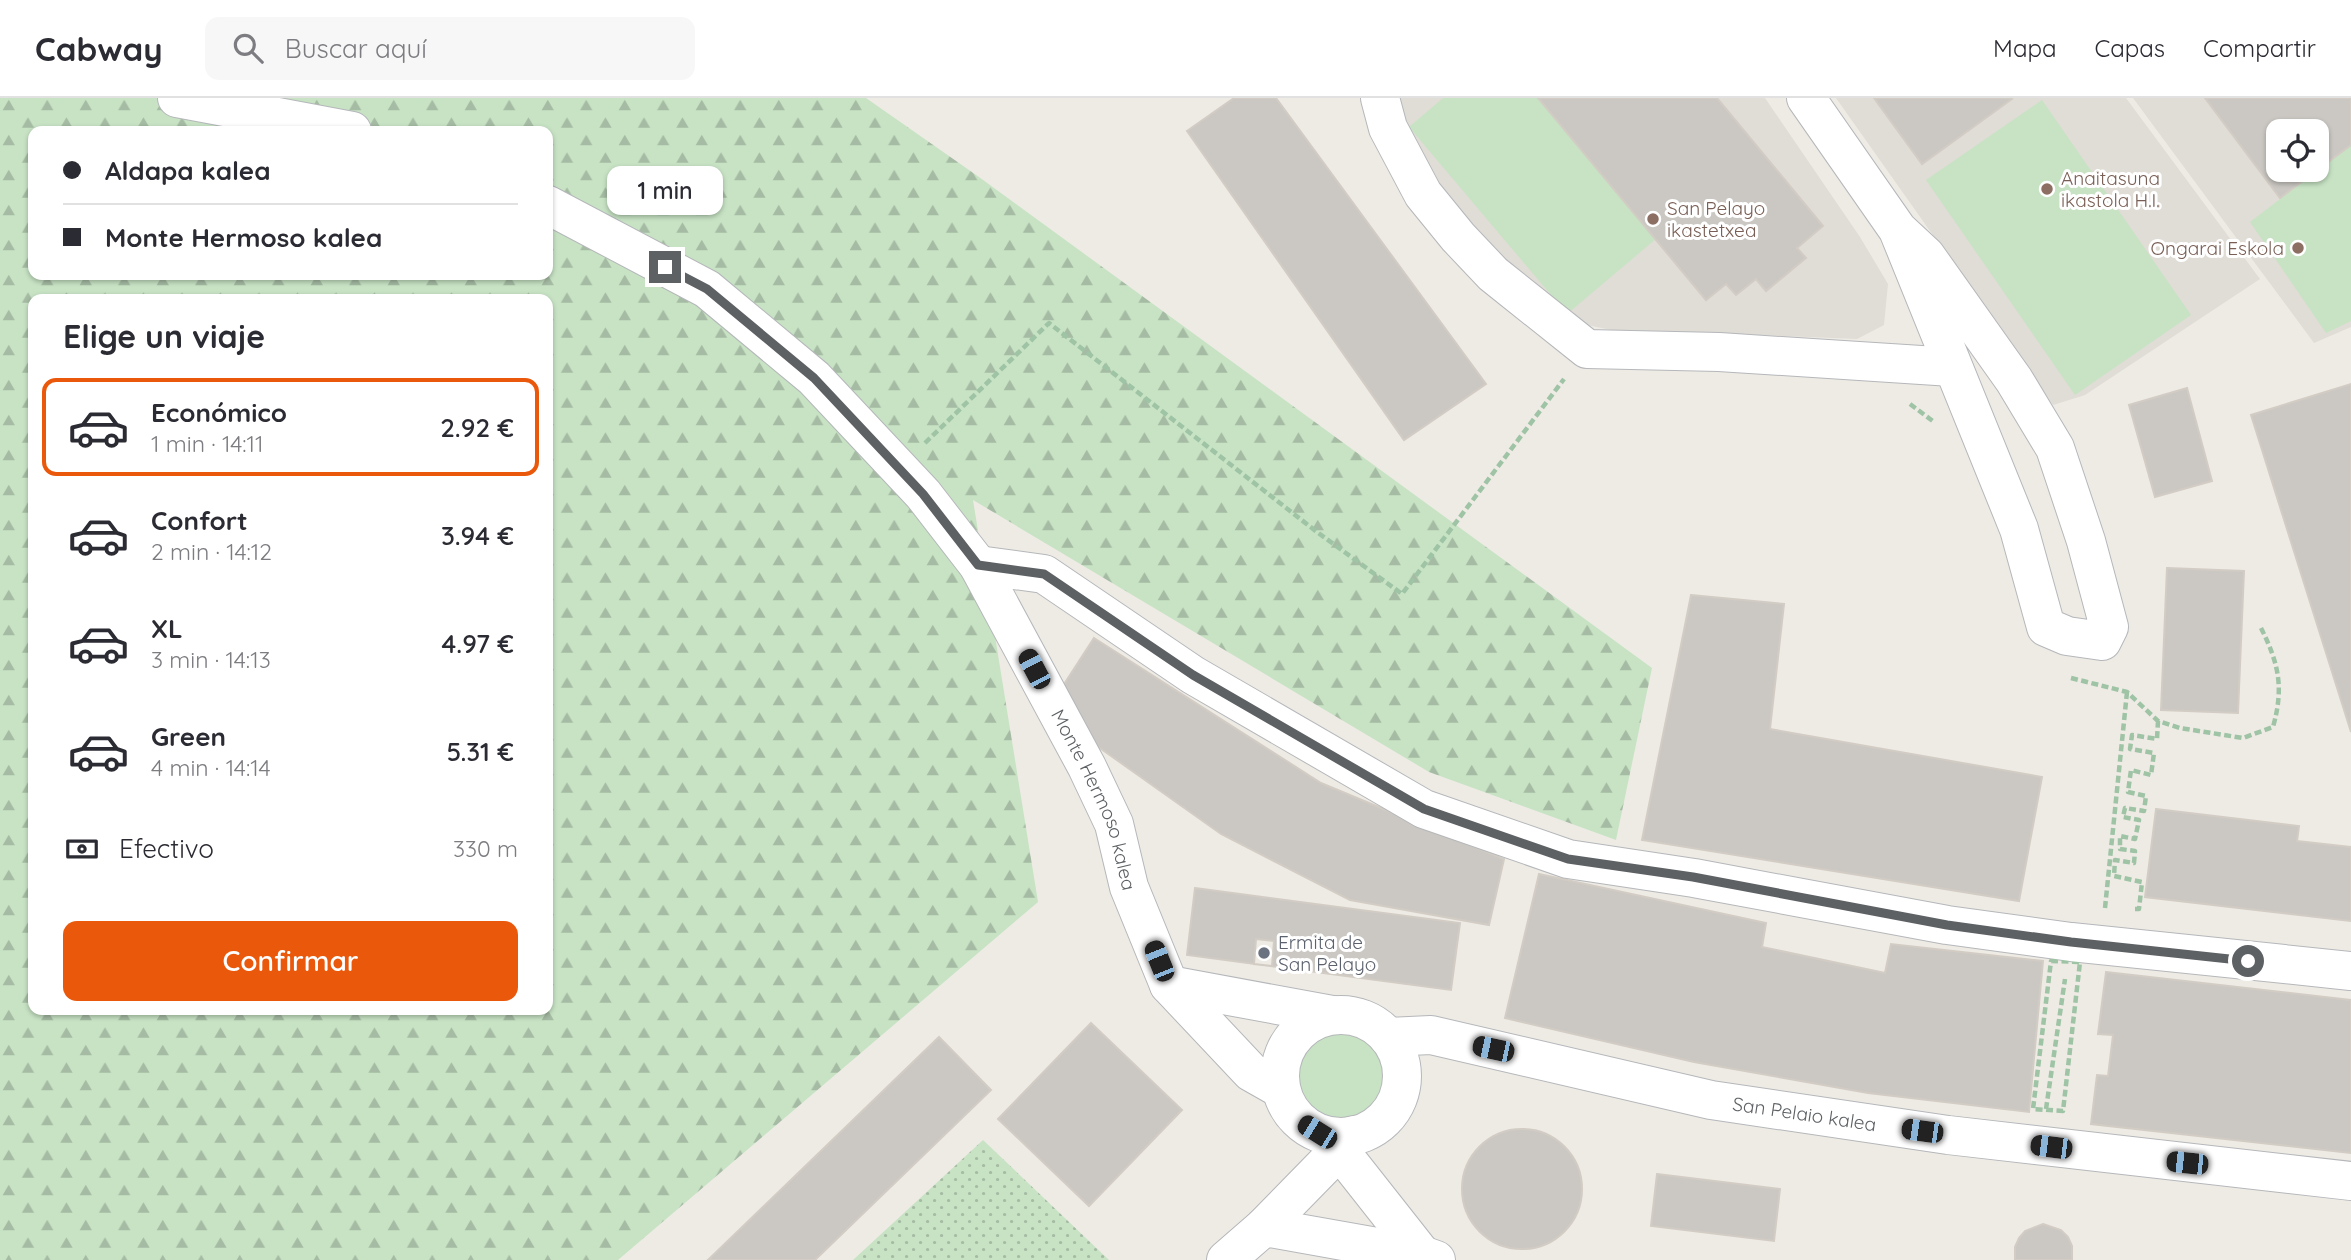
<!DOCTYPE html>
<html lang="es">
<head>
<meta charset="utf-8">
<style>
  :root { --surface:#fff; --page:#f7f7f7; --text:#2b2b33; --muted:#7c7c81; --line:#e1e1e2; --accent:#ea580c }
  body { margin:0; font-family:Quicksand,sans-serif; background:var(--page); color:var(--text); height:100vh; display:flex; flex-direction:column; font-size:26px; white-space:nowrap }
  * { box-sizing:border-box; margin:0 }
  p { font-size:23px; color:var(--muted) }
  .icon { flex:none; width:38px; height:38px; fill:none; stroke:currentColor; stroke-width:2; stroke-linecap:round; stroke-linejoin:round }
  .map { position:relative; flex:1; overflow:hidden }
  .sheet { position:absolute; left:28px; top:196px; width:525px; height:721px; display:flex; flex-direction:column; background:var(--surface); border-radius:14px; box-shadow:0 2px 5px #0004 }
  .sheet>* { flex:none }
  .guide { position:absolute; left:28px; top:28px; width:525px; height:154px; border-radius:14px; box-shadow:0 2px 5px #0004; display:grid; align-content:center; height:154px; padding:0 35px; background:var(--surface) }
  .fabs { position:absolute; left:2266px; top:21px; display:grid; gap:14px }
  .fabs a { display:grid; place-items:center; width:63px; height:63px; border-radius:14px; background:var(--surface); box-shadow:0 2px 5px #0004; font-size:35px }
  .end { position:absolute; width:32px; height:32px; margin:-16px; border:9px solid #5d6164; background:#fff; box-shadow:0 0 0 4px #fff }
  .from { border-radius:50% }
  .bubble { position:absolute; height:49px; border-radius:14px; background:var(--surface); box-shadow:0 2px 5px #0004; font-size:23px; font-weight:600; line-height:49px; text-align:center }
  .car { position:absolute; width:21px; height:42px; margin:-21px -10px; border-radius:9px; box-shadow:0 0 5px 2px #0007; background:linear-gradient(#222 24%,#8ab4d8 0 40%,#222 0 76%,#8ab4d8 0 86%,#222 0) }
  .guide b { display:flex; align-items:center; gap:24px; height:66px; font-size:26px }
  .guide b+b { border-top:2px solid var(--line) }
  .guide i { width:18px; height:18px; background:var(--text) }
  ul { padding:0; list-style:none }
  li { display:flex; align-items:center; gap:21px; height:98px; margin:0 14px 10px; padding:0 21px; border:4px solid transparent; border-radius:14px }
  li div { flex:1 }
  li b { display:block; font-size:26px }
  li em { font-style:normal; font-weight:600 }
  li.active { border-color:var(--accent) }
  li>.icon { width:63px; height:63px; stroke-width:1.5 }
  h2 { padding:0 35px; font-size:32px; line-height:84px }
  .pay { display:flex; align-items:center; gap:18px; height:77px; padding:0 35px; font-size:26px }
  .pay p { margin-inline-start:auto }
  .button { display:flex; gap:14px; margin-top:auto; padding:14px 35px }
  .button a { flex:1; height:80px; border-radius:14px; background:var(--accent); color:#fff; font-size:28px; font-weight:600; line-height:80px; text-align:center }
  header { display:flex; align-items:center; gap:42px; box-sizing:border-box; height:98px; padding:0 35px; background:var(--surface); border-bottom:2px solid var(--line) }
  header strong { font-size:33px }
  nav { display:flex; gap:38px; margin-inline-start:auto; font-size:24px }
  .search { width:490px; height:63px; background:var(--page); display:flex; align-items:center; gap:18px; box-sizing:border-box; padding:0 24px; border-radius:14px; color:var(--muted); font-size:26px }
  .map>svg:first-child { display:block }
</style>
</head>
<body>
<header>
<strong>Cabway</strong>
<div class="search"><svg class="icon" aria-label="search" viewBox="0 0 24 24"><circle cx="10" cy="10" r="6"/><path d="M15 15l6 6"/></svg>Buscar aquí</div>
<nav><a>Mapa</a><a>Capas</a><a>Compartir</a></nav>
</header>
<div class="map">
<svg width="2351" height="1162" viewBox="0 0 2351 1162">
  <defs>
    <pattern id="grass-dots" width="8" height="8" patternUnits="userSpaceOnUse" patternTransform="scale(1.75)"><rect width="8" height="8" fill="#c7e3c4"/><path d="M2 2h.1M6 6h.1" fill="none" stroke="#a5bba3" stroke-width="1.8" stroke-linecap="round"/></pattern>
    <pattern id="forest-firs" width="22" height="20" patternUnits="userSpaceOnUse" patternTransform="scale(1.75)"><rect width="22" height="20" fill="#c7e3c4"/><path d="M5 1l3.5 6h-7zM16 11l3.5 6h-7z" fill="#a5bba3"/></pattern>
  </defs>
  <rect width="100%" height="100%" fill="#eeebe5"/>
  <path fill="#e0dcd6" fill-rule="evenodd" d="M1396 0H1765L1860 139 1888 186 1884 227 1857 241 1735 236 1636 237 1582 226 1515 179 1440 103Z
    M1836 0H2126L2260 181 2085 297 2053 307Z
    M2133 0H2351V229L2314 245ZM2278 33H2317V72H2278Z"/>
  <path fill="url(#grass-dots)" d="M983 1042 1109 1162H853Z"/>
  <path fill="url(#forest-firs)" fill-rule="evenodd" d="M0 0H866L979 79 1652 570 1616 742 1429 674 973 402 1038 804 618 1162H0ZM33 33H548V177H33ZM33 201H548V912H33Z"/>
  <path fill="#c7e3c4" d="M1443 0H1538L1657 140 1567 216 1409 29Z
    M2042 2 2191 217 2075 297 1926 82Z
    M2351 47V223L2326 235 2250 124Z
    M1296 977a45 45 0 1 1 90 0a45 45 0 1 1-90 0Z"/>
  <path fill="#cbc8c3" stroke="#d2ccc4" stroke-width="2" fill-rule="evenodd" d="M1234 0H1276L1486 286 1404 342 1187 33Z
    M1538 0H1717L1823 128 1797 150 1806 160 1766 193 1756 181 1736 197 1726 186 1706 202Z
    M1874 0H2011L2012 1 1922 66Z
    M2205 0H2351V47L2280 100ZM2278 33H2317V72H2278Z
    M2351 286V634L2251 317Z
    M2187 290 2212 383 2155 399 2129 307Z
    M2167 470 2244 473 2238 615 2161 612Z
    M1691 497 1784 506 1770 631 2042 679 2019 803 1642 742Z
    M1094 540 1321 685 1504 761 1489 827 1350 802 1221 736 1083 638 1059 594Z
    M2156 711 2299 728 2297 743 2351 749V823L2145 799Z
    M1539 776 1766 825 1762 849 1885 875 1891 846 2043 863 2029 1014 1868 995 1694 964 1505 920Z
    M1195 790 1460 825 1451 892 1187 857Z
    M1256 841 1274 843 1272 868 1254 866Z
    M2106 874 2351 902V1055L2091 1026 2097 977 2108 978 2113 937 2098 936Z
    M1091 925 1182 1012 1089 1108 998 1021Z
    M939 939 991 992 815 1162H708Z
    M1462 1091a60 60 0 1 1 120 0a60 60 0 1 1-120 0Z
    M1657 1076 1780 1091 1774 1143 1651 1128Z
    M2043 1126 2061 1132 2068 1139 2072 1148V1162H2015V1149L2019 1140 2025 1133Z"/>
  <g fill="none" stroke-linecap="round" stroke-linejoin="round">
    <g stroke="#b5b7ba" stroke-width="40">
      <g id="minor">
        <path d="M177 0 352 33"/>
        <path d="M1380 0 1388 30 1423 96 1458 139 1493 176 1587 251 1719 254 1952 269"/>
        <path d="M1806 0 1898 132 2019 431 2046 529 2067 538 2102 543 2109 529 2086 443 2055 350 2014 282 1926 158 1898 132"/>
        <path id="s1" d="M548 107 707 191 814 280 923 396 978 467 1087 669 1114 726 1129 789 1169 887 1251 974 1281 991"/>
        <path d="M978 467 1044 476 1193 577 1424 711 1568 761 1694 780 1947 827 2071 844 2351 873"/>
        <path d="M1169 887 1332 917"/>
        <circle cx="1341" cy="978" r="61"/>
        <path id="s2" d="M1388 939 1431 937 1711 1002 1948 1037 2351 1083"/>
        <path d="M1340 1053 1422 1157"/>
        <path d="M1264 1129 1422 1157 1436 1162"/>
        <path d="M1226 1162 1264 1129 1354 1037"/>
      </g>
    </g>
    <path stroke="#9ec3a5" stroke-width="4.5" stroke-dasharray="7 3.5" stroke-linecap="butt" d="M1910 306 1934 324
      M925 345 1049 225 1317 434 1402 496 1564 281
      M2071 580 2127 594 2158 623 2180 630 2243 640 2273 629C2284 590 2279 566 2261 530
      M2105 810 2127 594
      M2135 811H2139L2142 784 2114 778 2115 762 2134 765 2135 753 2120 751V738L2135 741 2139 722 2123 719 2125 710 2144 713 2146 698 2128 694 2131 672 2151 677 2154 655 2130 651 2132 637 2157 641 2158 623
      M2051 863 2080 864 2063 1013 2033 1011Z
      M2046 1011 2065 881"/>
    <use href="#minor" stroke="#fff" stroke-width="38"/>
  </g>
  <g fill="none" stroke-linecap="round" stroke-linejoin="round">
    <path stroke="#5d6164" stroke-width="9" d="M665 169 707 191 814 280 923 396 978 467 1044 476 1193 577 1424 711 1568 761 1693 779 1947 827 2071 844 2248 863"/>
  </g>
  <g fill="#8d6e63" stroke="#fff" stroke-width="2.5">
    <circle cx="2047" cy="91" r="7"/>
    <circle cx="1653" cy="121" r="7"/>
    <circle cx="2298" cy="150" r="7"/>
  </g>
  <circle fill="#6b7280" stroke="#fff" stroke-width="2.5" cx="1264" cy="855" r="7"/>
  <g text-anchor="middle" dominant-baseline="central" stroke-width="6" stroke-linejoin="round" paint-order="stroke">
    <g font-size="19" fill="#785e54" stroke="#fff" text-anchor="start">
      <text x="2061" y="80">Anaitasuna<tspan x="2061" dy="22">ikastola H.I.</tspan></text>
      <text x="1667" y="110">San Pelayo<tspan x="1667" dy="22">ikastetxea</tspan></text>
      <text x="2284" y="150" text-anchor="end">Ongarai Eskola</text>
    </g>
    <g font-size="19" fill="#5d6164" stroke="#fff">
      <text stroke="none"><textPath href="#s1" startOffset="831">Monte Hermoso kalea</textPath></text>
      <text stroke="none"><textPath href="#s2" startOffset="425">San Pelaio kalea</textPath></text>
    </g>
    <g font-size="19" fill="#5b616d" stroke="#fff" text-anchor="start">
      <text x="1278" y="844">Ermita de<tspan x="1278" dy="22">San Pelayo</tspan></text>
    </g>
  </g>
</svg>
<div class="fabs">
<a><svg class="icon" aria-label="locate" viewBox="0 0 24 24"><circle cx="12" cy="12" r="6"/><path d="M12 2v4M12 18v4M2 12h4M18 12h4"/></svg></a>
</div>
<i class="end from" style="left:2248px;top:863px"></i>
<i class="end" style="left:665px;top:169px"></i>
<div class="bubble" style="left:607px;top:68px;width:116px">1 min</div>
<i class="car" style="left:1034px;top:571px;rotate:332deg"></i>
<i class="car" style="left:1159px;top:863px;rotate:338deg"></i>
<i class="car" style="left:1493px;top:951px;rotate:282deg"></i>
<i class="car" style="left:1922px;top:1033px;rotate:278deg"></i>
<i class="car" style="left:1317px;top:1034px;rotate:302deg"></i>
<i class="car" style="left:2051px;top:1049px;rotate:277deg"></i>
<i class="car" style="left:2187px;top:1065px;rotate:276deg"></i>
<div class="guide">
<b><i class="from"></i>Aldapa kalea</b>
<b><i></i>Monte Hermoso kalea</b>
</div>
<section class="sheet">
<h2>Elige un viaje</h2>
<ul>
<li class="active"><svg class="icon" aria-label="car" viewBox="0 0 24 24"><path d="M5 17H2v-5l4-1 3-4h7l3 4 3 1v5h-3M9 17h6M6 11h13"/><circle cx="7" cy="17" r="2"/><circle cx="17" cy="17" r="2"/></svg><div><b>Económico</b><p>1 min · 14:11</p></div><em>2.92 €</em></li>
<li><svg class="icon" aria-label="car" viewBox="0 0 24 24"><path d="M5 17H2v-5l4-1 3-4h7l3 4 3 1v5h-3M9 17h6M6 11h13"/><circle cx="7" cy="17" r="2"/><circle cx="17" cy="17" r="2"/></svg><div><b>Confort</b><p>2 min · 14:12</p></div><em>3.94 €</em></li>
<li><svg class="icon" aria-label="car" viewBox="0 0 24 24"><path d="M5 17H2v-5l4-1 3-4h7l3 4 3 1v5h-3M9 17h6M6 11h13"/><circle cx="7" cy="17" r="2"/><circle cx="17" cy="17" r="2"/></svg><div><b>XL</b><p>3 min · 14:13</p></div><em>4.97 €</em></li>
<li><svg class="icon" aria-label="car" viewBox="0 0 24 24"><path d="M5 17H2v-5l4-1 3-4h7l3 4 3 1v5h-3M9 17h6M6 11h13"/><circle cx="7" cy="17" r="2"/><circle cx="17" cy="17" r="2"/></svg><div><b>Green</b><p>4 min · 14:14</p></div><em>5.31 €</em></li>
</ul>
<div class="pay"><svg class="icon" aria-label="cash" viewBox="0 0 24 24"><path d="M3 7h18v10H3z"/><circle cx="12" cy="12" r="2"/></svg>Efectivo<p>330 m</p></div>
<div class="button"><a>Confirmar</a></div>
</section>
</div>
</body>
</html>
